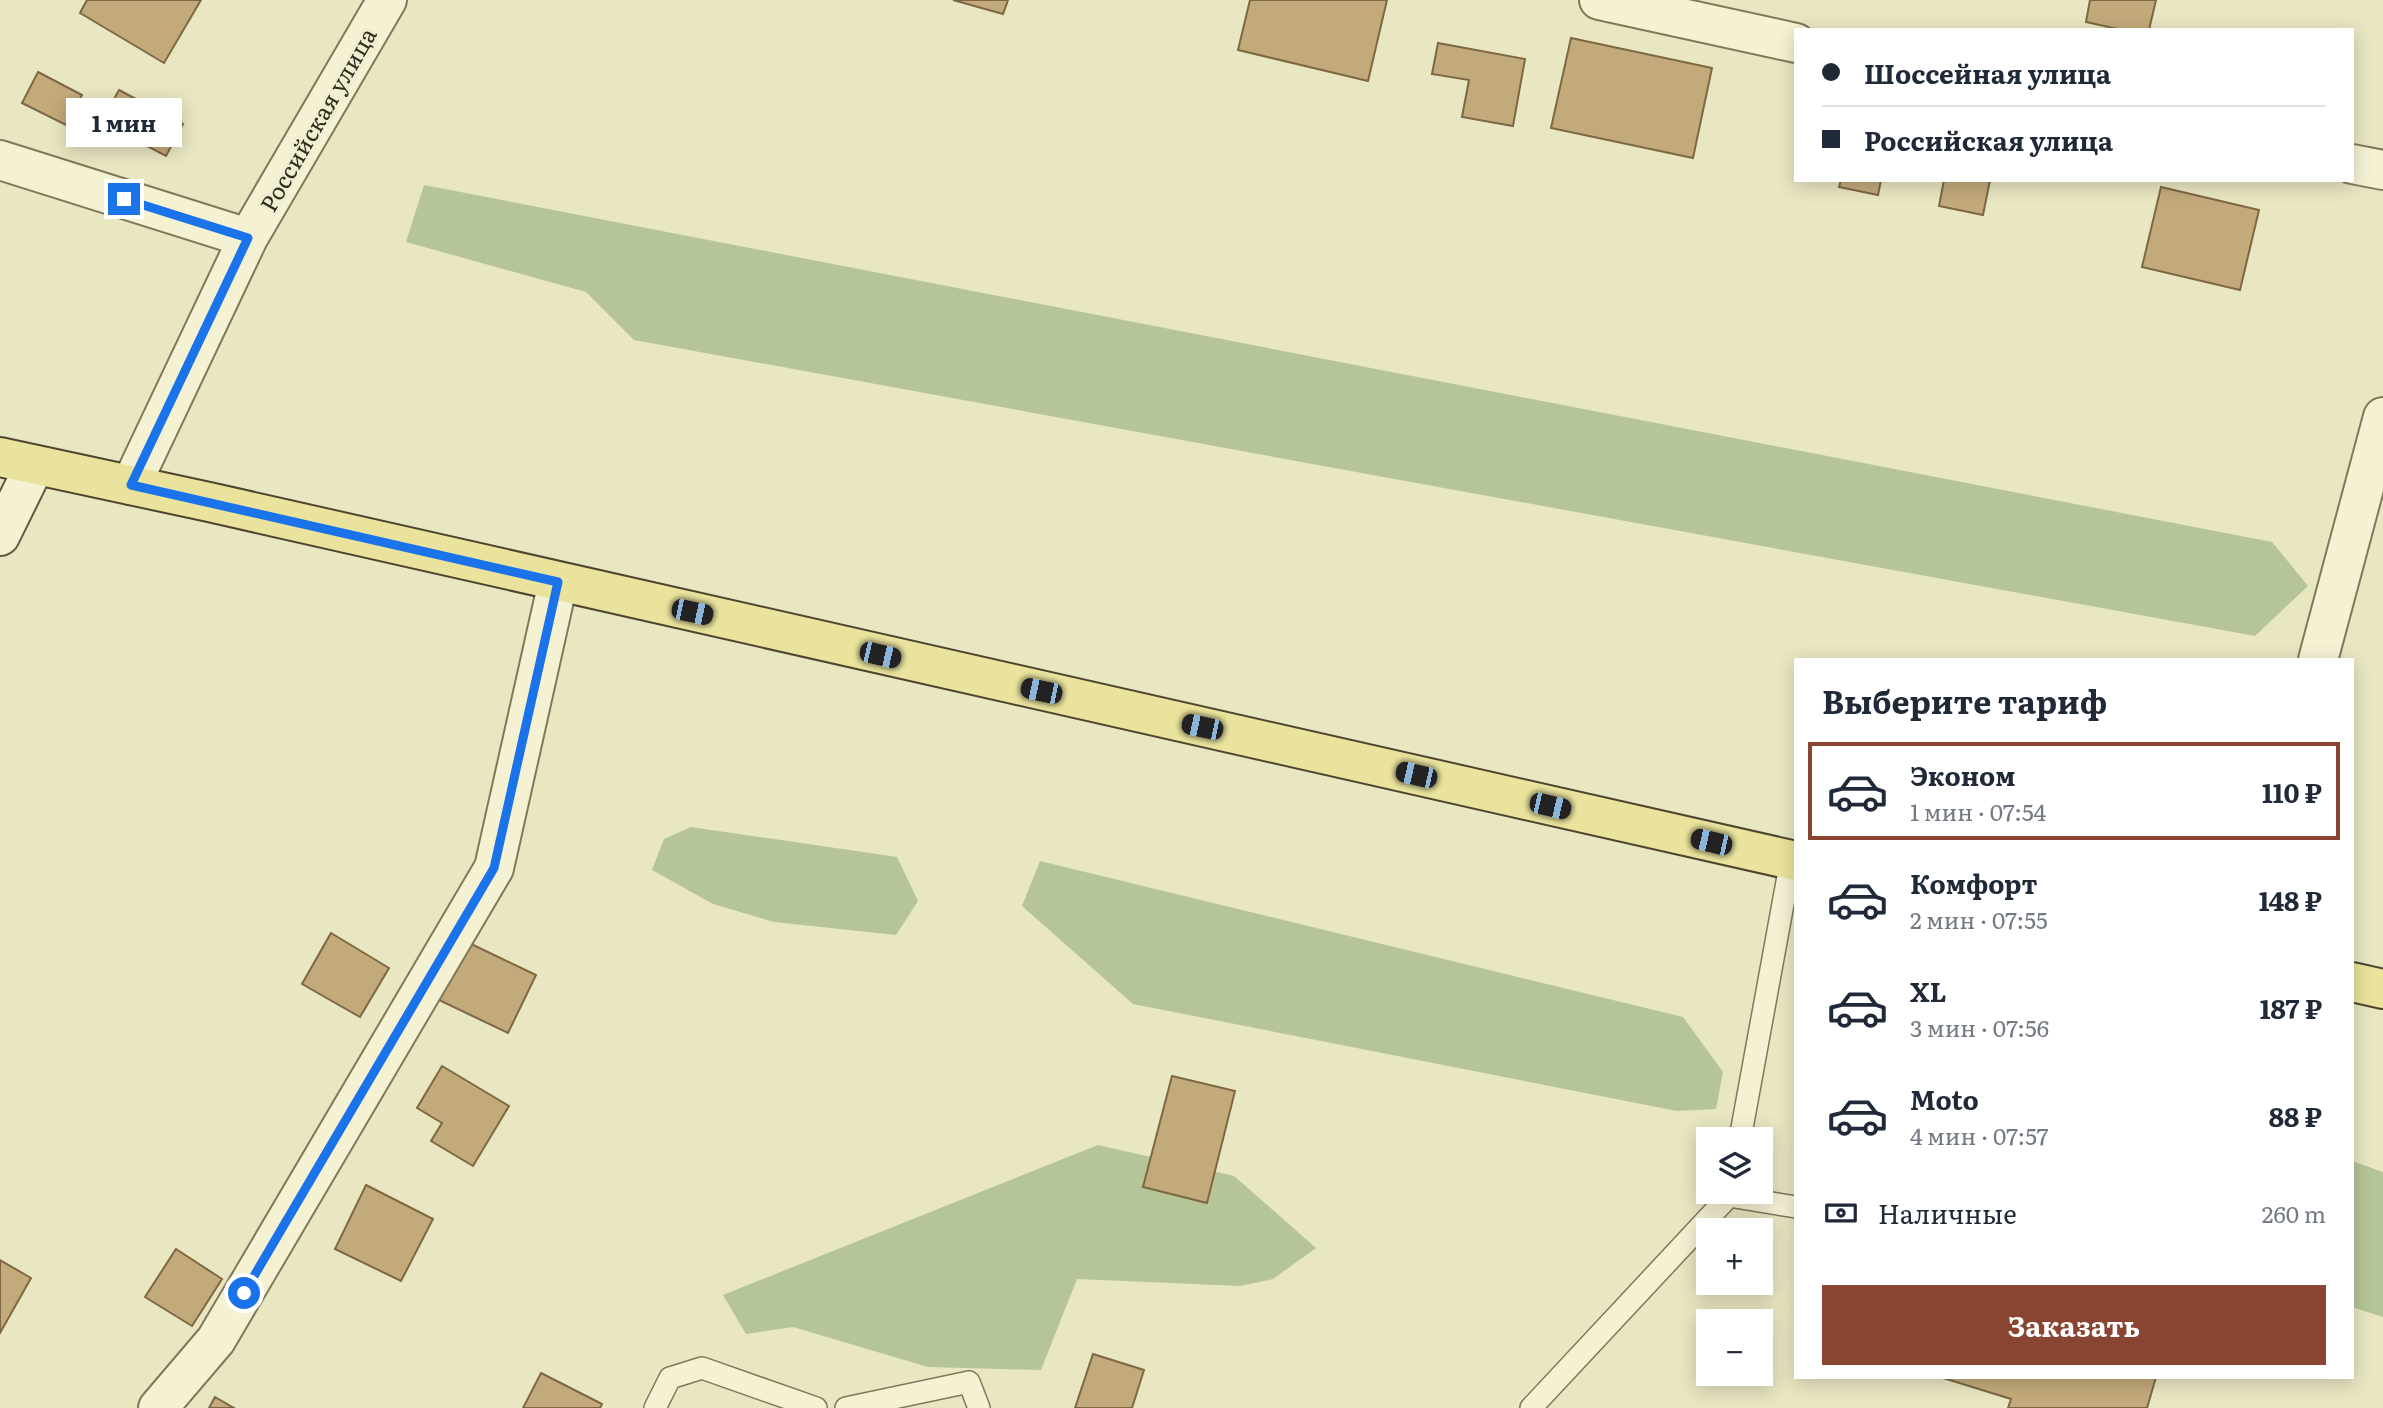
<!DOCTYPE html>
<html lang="ru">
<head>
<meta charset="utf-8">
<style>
  :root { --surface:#fff; --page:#f2f2f3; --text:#1f2937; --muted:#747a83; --line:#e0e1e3; --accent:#894531 }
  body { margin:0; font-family:Literata,serif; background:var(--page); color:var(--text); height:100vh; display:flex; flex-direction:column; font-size:26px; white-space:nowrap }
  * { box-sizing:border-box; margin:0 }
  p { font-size:23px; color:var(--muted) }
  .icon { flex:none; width:38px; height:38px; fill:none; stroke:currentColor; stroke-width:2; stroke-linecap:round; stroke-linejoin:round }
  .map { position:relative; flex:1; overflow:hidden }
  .sheet { position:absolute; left:1794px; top:658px; width:560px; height:721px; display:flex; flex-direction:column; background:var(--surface); border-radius:0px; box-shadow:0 4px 18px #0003 }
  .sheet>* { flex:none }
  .guide { position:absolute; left:1794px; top:28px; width:560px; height:154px; border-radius:0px; box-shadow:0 4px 18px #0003; display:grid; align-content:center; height:154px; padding:0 28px; background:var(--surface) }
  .fabs { position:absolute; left:1696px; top:1127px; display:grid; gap:14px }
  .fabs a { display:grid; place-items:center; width:77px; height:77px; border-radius:0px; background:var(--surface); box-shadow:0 4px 18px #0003; font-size:35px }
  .end { position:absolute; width:32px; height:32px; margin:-16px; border:9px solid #1a73e8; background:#fff; box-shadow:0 0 0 4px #fff }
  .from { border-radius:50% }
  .bubble { position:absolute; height:49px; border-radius:0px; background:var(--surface); box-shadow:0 4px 18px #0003; font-size:23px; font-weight:700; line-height:49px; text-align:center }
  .car { position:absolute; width:21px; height:42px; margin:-21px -10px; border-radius:9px; box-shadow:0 0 5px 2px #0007; background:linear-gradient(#222 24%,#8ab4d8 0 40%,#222 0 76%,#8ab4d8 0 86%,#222 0) }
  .guide b { display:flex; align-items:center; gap:24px; height:66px; font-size:26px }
  .guide b+b { border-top:2px solid var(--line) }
  .guide i { width:18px; height:18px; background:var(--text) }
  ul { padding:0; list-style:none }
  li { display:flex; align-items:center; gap:21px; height:98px; margin:0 14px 10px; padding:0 14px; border:4px solid transparent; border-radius:0px }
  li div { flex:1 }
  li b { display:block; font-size:26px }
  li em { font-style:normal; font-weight:700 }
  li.selected { border-color:var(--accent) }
  li>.icon { width:63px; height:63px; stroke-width:1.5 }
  h2 { padding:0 28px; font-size:32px; line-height:84px }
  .pay { display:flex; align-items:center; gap:18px; height:77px; padding:0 28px; font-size:26px }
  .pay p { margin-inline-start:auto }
  .cta { display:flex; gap:14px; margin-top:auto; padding:14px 28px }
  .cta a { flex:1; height:80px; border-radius:0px; background:var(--accent); color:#fff; font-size:28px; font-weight:700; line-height:80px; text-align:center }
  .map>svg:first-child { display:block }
</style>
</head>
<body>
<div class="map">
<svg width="2383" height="1408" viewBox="0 0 2383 1408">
  <rect width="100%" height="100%" fill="#e9e6c2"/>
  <path fill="#b5c597" d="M424 185 2272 542 2308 586 2255 636 634 340 586 292 406 242Z
    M691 827 897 857 918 901 896 935 774 922 713 904 652 870 664 839Z
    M1040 861 1683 1017 1723 1072 1716 1109 1677 1111 1133 1004 1022 906Z
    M1098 1145 1234 1176 1316 1248 1273 1279 1240 1286 1077 1279 1041 1370 928 1367 793 1327 746 1334 723 1295Z
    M2352 1161 2383 1172V1317L2352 1307Z"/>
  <path fill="#c3aa7b" stroke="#7d6843" stroke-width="2" d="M87 0H201L164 63 80 13Z
    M953 0H1008L1003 14Z
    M1250 0H1387L1368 81 1238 50Z
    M2090 0H2156L2149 30H2122L2086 22Z
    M1571 38 1712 68 1693 158 1551 128Z
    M1438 43 1525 59 1513 126 1462 117 1469 80 1432 74Z
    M38 72 82 95 66 125 22 103Z
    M119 90 183 124 166 156 101 122Z
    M1841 180H1881L1878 195 1839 187Z
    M1944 180H1990L1983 215 1939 206Z
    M2161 187 2259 210 2240 290 2142 267Z
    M331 933 389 968 360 1017 302 984Z
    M467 942 536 975 508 1033 439 1000Z
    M442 1066 509 1106 473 1166 431 1141 442 1123 417 1108Z
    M1172 1076 1235 1091 1207 1203 1143 1187Z
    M366 1185 433 1219 401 1281 335 1249Z
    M176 1249 222 1279 192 1326 145 1297Z
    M0 1260 31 1278 0 1333Z
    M1093 1354 1144 1370 1132 1408H1075Z
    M541 1373 602 1404 600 1408H523Z
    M1940 1377H2156L2147 1408H2008L2011 1399Z
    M215 1397 234 1408H209Z"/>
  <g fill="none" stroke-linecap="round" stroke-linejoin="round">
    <g stroke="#81785b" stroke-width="24">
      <path id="lane" d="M1740 1139 1791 860
        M1730 1192 1729 1196 1796 1207
        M655 1408 670 1378 702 1368 816 1408
        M846 1408 969 1382 979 1408
        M1531 1408 1729 1196"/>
    </g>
    <g stroke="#81785b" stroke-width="42">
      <path id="street" d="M1599 0 1796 43
        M0 160 248 238
        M2352 164 2383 170
        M131 485 248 238 387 0
        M2318 660 2383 417
        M158 1408 216 1340 494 868 558 582"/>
    </g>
    <g stroke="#62593e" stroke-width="42">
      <path id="secondary" d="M0 536 35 465"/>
    </g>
    <g stroke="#4f452f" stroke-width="42">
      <path id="primary" d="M0 457 209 502 1796 861
        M2352 982 2383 989"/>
    </g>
    <use href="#lane" stroke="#f5f2d4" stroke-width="21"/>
    <use href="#street" stroke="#f5f2d4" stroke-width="38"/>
    <use href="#secondary" stroke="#f5f2d4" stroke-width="38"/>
    <use href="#primary" stroke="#e9e39d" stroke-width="38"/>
  </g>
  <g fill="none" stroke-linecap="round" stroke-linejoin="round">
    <path stroke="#1a73e8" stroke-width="9" d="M124 199 248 238 131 485 558 582 494 868 244 1293"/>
  </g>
  <g text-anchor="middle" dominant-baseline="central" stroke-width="7" stroke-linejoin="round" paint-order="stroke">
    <g font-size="23" fill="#322c1e" stroke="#f1efd1">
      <text transform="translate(317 119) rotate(-60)">Российская улица</text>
    </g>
  </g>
</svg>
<div class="fabs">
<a><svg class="icon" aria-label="layers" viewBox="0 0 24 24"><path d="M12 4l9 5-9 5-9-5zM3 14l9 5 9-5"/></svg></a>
<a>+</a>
<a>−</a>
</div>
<i class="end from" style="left:244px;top:1293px"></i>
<i class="end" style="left:124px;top:199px"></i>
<div class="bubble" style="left:66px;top:98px;width:116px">1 мин</div>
<i class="car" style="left:692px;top:612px;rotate:102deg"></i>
<i class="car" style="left:880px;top:655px;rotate:103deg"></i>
<i class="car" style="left:1041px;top:691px;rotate:282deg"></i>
<i class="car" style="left:1202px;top:727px;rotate:282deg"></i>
<i class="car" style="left:1416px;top:775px;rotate:283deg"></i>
<i class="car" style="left:1550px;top:806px;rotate:103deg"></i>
<i class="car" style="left:1711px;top:842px;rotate:283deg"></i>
<div class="guide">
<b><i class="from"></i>Шоссейная улица</b>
<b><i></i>Российская улица</b>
</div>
<section class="sheet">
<h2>Выберите тариф</h2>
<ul>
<li class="selected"><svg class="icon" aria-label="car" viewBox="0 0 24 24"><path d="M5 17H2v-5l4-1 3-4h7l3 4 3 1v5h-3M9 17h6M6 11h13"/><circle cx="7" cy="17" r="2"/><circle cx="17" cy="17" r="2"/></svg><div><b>Эконом</b><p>1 мин · 07:54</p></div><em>110 ₽</em></li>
<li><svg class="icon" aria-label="car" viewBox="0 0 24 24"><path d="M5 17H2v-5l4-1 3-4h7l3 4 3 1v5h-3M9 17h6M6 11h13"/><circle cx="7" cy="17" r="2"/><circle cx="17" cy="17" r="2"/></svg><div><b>Комфорт</b><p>2 мин · 07:55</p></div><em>148 ₽</em></li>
<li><svg class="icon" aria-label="car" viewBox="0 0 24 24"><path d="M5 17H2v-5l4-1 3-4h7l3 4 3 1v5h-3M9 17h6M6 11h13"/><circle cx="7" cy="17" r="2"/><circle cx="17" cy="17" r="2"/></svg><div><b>XL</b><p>3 мин · 07:56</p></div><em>187 ₽</em></li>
<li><svg class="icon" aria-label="car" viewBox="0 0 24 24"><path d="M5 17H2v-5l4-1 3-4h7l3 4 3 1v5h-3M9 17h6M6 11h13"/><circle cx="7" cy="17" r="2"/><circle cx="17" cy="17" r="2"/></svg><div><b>Moto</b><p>4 мин · 07:57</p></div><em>88 ₽</em></li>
</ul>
<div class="pay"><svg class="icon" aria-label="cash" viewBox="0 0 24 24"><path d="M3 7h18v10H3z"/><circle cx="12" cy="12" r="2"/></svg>Наличные<p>260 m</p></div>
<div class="cta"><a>Заказать</a></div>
</section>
</div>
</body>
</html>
